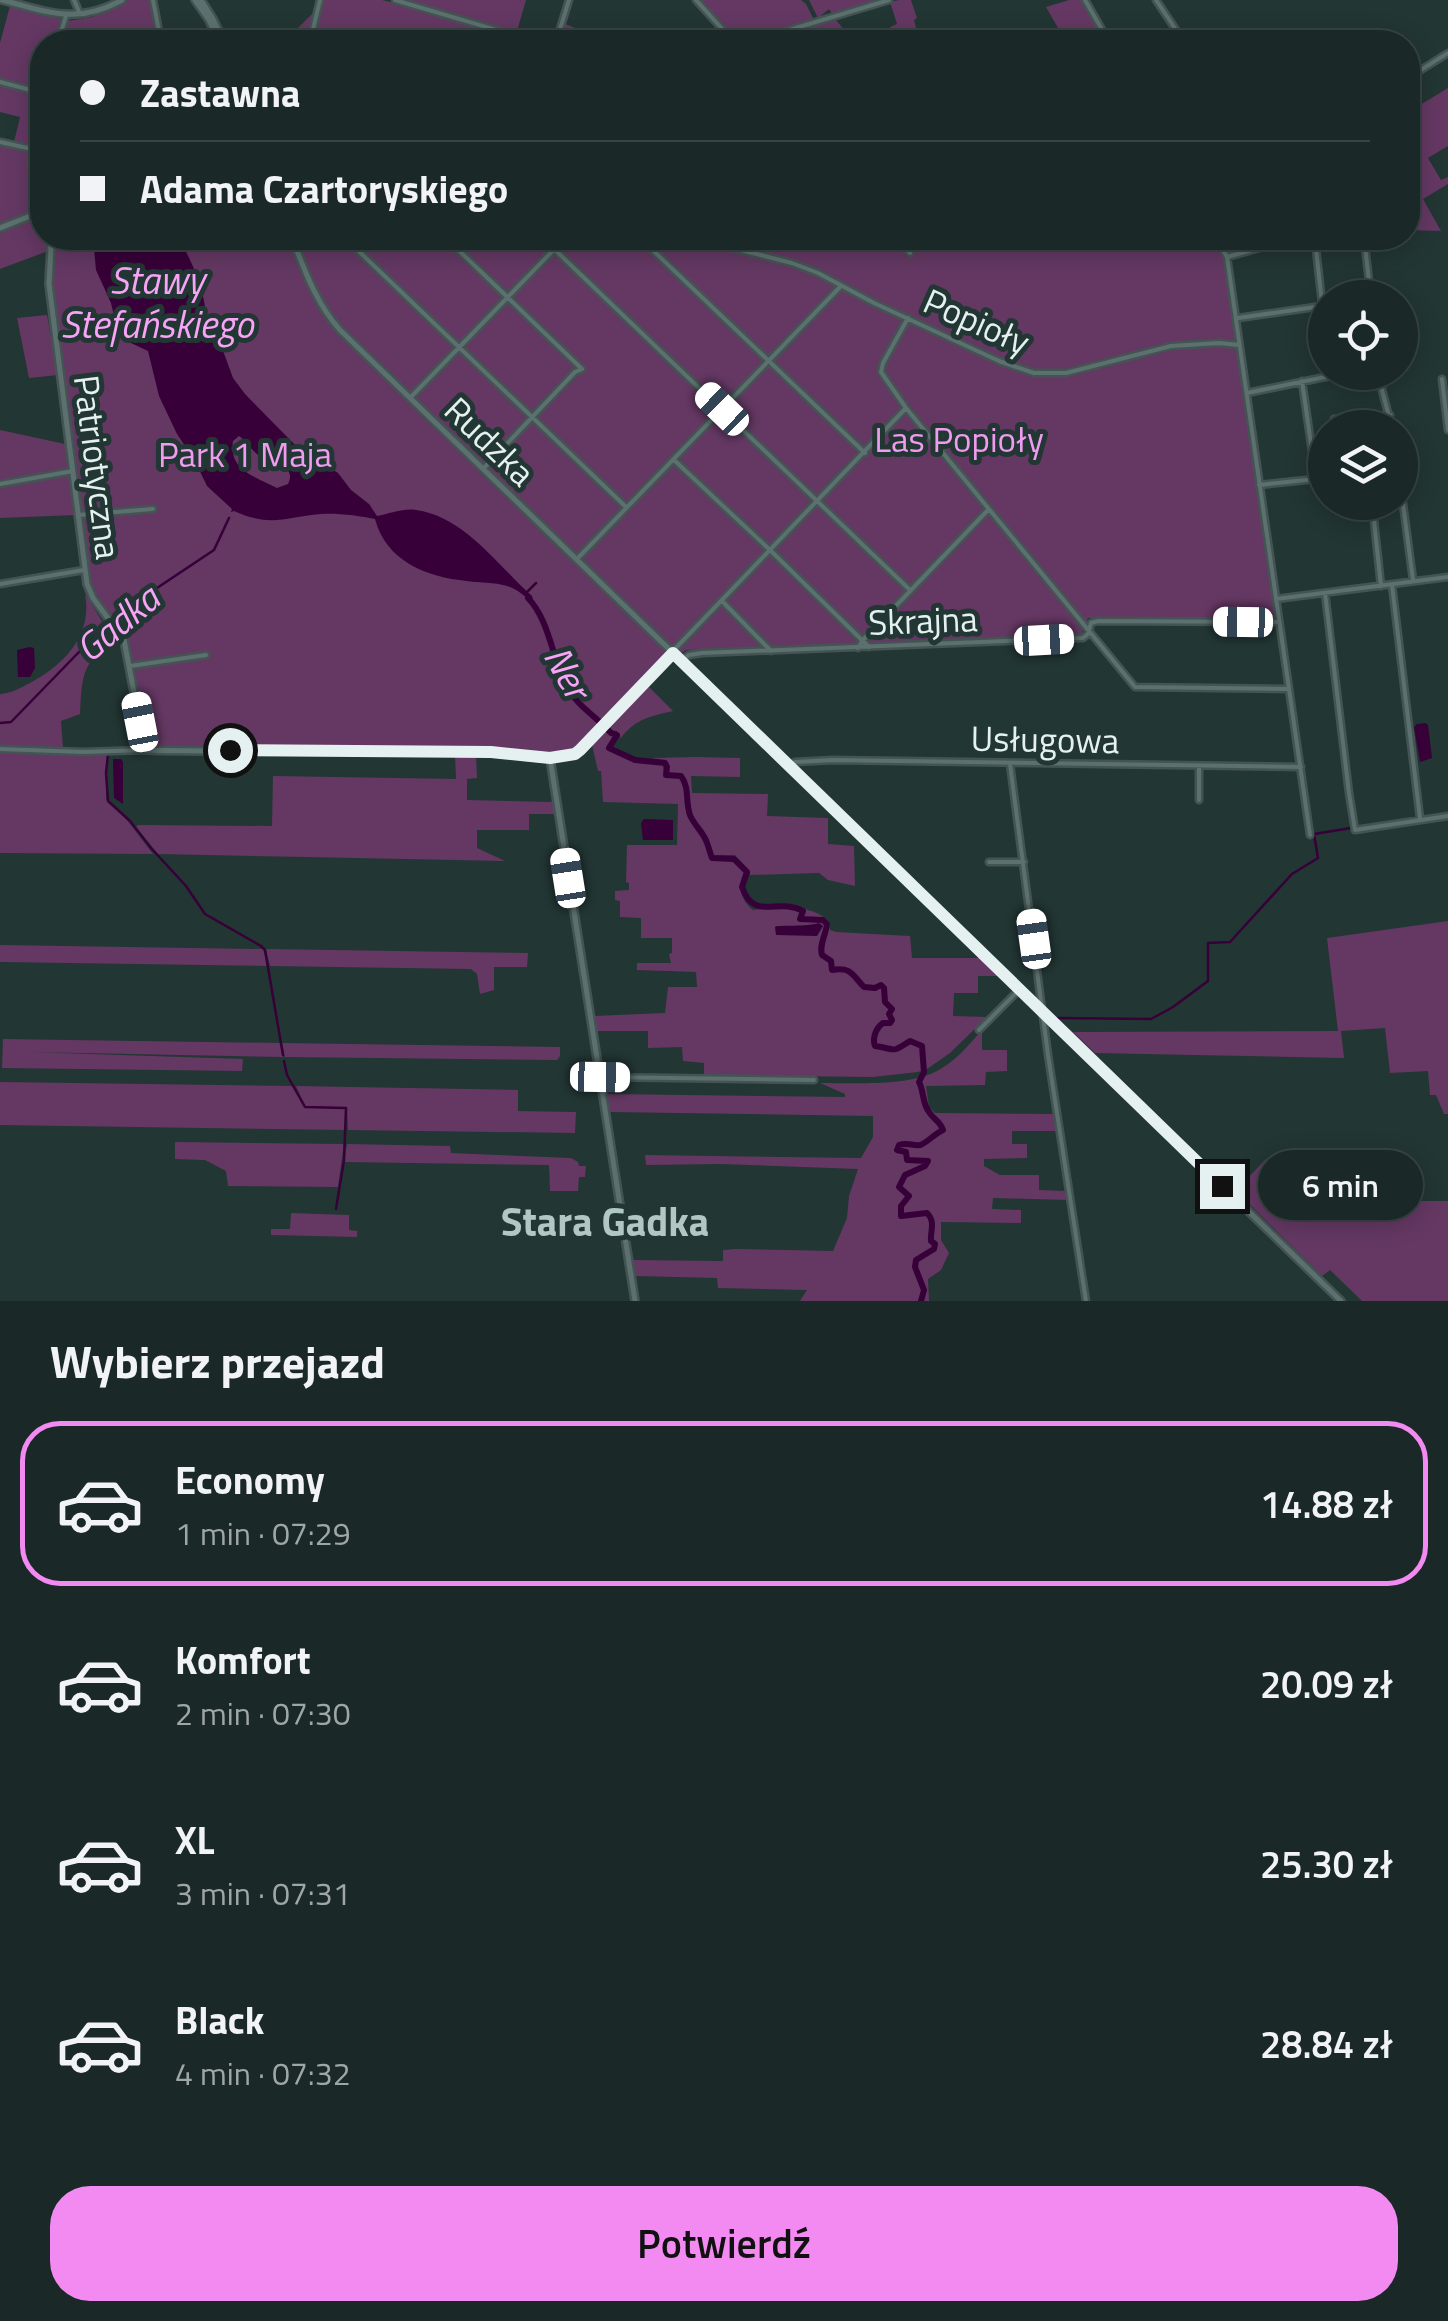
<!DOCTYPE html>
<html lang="pl">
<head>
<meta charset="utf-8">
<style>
  :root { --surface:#1a2827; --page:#23302f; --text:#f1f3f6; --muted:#9fa6a7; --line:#384444; --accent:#f38af2 }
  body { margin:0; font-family:"Titillium Web",sans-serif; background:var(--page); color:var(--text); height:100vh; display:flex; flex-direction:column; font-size:38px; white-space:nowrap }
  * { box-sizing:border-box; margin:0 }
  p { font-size:32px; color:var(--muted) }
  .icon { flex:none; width:55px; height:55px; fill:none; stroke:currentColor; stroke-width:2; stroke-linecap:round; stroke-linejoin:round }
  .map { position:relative; height:1301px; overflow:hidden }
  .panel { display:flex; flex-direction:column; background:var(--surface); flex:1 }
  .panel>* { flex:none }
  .top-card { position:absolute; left:30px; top:30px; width:1390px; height:220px; border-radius:40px; box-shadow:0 5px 25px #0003,0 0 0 2px var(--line); display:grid; align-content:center; height:220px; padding:0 50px; background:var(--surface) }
  .controls { position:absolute; left:1308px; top:280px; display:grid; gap:20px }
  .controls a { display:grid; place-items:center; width:110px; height:110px; border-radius:50%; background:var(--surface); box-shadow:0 5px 25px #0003,0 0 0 2px var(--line); font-size:50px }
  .end { position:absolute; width:45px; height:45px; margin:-22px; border:12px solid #e5f1f0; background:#111; box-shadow:0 0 0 5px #111 }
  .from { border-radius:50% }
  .bubble { position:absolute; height:70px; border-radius:35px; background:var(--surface); box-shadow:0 5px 25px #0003,0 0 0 2px var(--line); font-size:32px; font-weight:600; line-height:70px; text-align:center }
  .car { position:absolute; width:30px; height:60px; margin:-30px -15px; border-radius:12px; box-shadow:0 0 8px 2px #0007; background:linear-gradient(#fff 24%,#345 0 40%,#fff 0 76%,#345 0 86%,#fff 0) }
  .top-card b { display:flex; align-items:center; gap:35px; height:95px; font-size:38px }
  .top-card b+b { border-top:2px solid var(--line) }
  .top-card i { width:25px; height:25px; background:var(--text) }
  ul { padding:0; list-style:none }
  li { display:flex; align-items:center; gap:30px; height:165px; margin:0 20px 15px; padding:0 30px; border:5px solid transparent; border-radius:40px }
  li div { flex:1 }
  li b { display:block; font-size:38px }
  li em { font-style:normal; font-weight:600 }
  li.on { border-color:var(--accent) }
  li>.icon { width:90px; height:90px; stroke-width:1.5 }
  h2 { padding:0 50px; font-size:45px; line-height:120px }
  .cta { display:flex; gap:20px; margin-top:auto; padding:20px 50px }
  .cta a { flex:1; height:115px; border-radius:40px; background:var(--accent); color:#111; font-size:40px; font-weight:600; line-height:115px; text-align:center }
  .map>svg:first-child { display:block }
</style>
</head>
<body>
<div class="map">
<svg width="1448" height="1301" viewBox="0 0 1448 1301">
  <rect width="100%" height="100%" fill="#223634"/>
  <path fill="#643863" d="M127 0H151L159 42H69L64 34 67 21 92 17Z
    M322 0H382L399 4V0H526L515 38 532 42H296L297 29 321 5Z
    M699 0H801L806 4 814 20 738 42Z
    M809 0H883L833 15 829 9 818 18Z
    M899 0H911L917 18 914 20 920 42H895L890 27 897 24 890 2Z
    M1069 0H1081L1103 37 1087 42H1066L1046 7Z
    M10 6 61 19 54 42H42L40 90 0 79V43Z
    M836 20 854 42H759Z
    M563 23 610 42H558Z
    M0 85 39 96 30 146 14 142 20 117 0 112Z
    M1448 88V146L1428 158 1441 180 1448 177V184L1423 199 1441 231 1408 230V96L1415 108Z
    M42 102V220L32 176 33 145Z
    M0 144 29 150V180L36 202 35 211 0 224Z
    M30 218 38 220 42 229V238H45L48 251 0 269V231Z
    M50 238H892L896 241 937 238H1287L1227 256 1280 618 1274 620 1088 618 1081 635 773 649 765 647 686 650 680 654 682 657 676 659 680 665 673 658 647 685 673 711C651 716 635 719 621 738L617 731 612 730 609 727 629 704 577 757 554 761 515 755H476L477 778 467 779V800L553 802 555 814H529V830H477V848L505 861 158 854 136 827 138 825 272 826 273 776 456 779 455 755 148 752 127 643 90 584 77 466 51 278Z
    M47 315 58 375 29 378 17 318Z
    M0 430 65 444 76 515 0 518Z
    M85 594 102 621 119 639C82 660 82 674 80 714L61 721 63 749 0 747V694C12 693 20 688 30 683 64 665 93 635 85 594Z
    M605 731 614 737 607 746 608 750 623 755 627 759 663 765 664 776 679 778C688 789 683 803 688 817 692 827 702 834 706 844 708 849 708 855 711 859L733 861 744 872C738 886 740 900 753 910 776 907 814 903 830 923V930L836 932 910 936 912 958H982L999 976H978V993H954L953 1016 987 1017 950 1053 927 1069 918 1072 873 1077 704 1075V1063L683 1061 682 1047 648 1048V1031H596L594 1016 665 1013 668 987H697L696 972 637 970V963H671L669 954 672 953V938H641V918L620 917V901L615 900V891L629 890V883L626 882 627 845H677L678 804 603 802 601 771H598L592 745Z
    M0 751 107 753 106 799 127 820 153 854 0 853Z
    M696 757 740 758V777L691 776 692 793 768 794 767 816 828 818V844L854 846 855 886 828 880 819 873 750 875 749 870 735 855H714C712 849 710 844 708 839 704 831 697 824 693 816 687 801 692 788 683 774L669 773V765L666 760 651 758Z
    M1448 921V1114H1444L1436 1095H1430L1428 1071 1390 1073 1385 1028 1341 1031 1344 1058 1095 1053 1073 1032 1338 1031 1327 938Z
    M0 945 263 949 268 966 0 962Z
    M266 949 528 953 527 967H494V990L480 994 477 974 471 969 270 966Z
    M982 1030V1050H1007V1071L986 1072 985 1085 926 1086 929 1107 935 1113 1054 1114 1056 1131H1012V1144H1027V1158L984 1159V1166L1000 1175H1039V1190L1066 1191 1068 1200 993 1198 992 1209 1021 1210V1223L941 1222V1240L949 1253 941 1270 928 1279 929 1301H800L807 1290 718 1288 717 1278 636 1276 633 1260 723 1261V1250L735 1249 833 1251 847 1218 849 1196 858 1169 720 1164 646 1165 645 1155 861 1158 873 1137V1116L609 1112 606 1094 845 1097V1094L820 1083C852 1083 904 1086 933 1073 953 1064 968 1046 982 1030Z
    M3 1039 280 1043 283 1057 30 1052 243 1059 242 1071 2 1068Z
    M282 1043 560 1047V1056L557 1060 285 1057Z
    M0 1082 293 1086 306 1108 296 1086 518 1090V1111L576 1112 575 1133 348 1130 347 1107 345 1130 0 1125Z
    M175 1142 344 1144 338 1187 228 1186 226 1171 205 1160 175 1159Z
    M347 1144 450 1146 451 1153 571 1158 578 1162 579 1166H586L585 1177H579L578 1191H550L549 1165 344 1162Z
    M1266 1159 1358 1160 1366 1201H1448V1301H1362L1330 1270 1322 1276 1207 1162H1217L1241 1185Z
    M291 1213 349 1215V1230L357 1231V1237L271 1235V1229H290Z"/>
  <path fill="#370038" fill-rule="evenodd" d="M93 238H178C190 256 208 297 205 318L218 337 233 378 245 394 296 446 338 473 351 490 369 504 377 516C389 514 404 508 416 510 465 517 497 565 532 596L534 604C525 597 518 589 507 586 494 582 480 583 467 581 426 577 386 561 375 519 360 516 339 513 321 514 284 517 272 528 234 511L231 512 232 509 207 486 195 461 177 434 159 396 148 351 131 343 117 328 111 303 96 270ZM239 436C246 441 250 448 257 454 269 463 298 464 288 484L277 488C257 477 228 471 233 441Z
    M30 647 34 648 35 668 30 677H18L17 650Z
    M1425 723 1428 725 1432 758 1420 762 1414 727 1417 724Z
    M113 759H121L123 762V804L114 798Z
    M644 819 673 820V840H643L641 823Z
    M819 923 823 926 817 936 776 935 775 927 777 926C793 925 803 927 819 923Z"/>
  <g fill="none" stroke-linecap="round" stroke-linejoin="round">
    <path stroke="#370038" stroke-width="2.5" d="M527 592 536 583
      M0 723 11 722 112 618 214 550 229 518
      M108 754 106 773 108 801 130 821 151 848 186 886 205 914 261 946 265 950 283 1055
      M1058 1018 1151 1019 1173 1007 1208 981V943L1230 942 1292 874 1318 858 1314 834 1351 828
      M284 1061 287 1075 305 1107 346 1108 344 1160 336 1209"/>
    <path stroke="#370038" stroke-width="6" d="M528 598C550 621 552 659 567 687 577 706 597 717 611 733L617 735 609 748 635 760 665 763 667 767 666 775 681 776C690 788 685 801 690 815 694 825 704 833 707 843 709 848 710 853 712 858L734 859 747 872 742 887C754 922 778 897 803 911L800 919 823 920 827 924C826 935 819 944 822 955L831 961 832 970C851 966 853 976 864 987L875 988 881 985 884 988 885 1002 892 1009 889 1014 892 1020 890 1023H883C876 1028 872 1038 875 1046 897 1049 890 1054 910 1041L922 1046 924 1072 919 1082C924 1091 922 1103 929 1112 934 1120 940 1121 943 1130 934 1134 927 1143 920 1145 913 1146 907 1142 899 1145L897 1150 906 1152 907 1160 928 1161 925 1166 905 1175 899 1187 909 1196 901 1206V1216L927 1213C936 1222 930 1231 931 1241L935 1244 934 1249 916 1260 915 1267 924 1290 921 1301"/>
    <g stroke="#435453" stroke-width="9">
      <path id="minor" d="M74 0 80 14
        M153 0 161 42
        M395 0 537 42
        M696 0 734 42
        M1085 0 1109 42
        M1156 0 1184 42
        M58 42 66 16
        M310 42 320 0
        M556 42 569 0
        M749 42 889 0
        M1095 42 1107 39
        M1408 78 1448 53
        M0 82 42 93
        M0 142 32 149
        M38 213 31 163 36 119 42 95
        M345 238 626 507
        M446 238 582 369 575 372 483 469
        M640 238 865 453
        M707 238 729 247 792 263 818 273 874 303 999 361 1034 373H1066L1171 346 1219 343 1239 345
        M897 238 910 253
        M1216 238 1227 257 1310 835
        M1312 238 1315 240 1325 330
        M1364 238 1371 298
        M554 249 910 590
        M750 252 757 238
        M1227 257 1295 238
        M908 318 883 363 881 372 906 408 1135 687 1288 689
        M1238 318 1322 306
        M1380 372 1382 390 1392 428
        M1442 379 1448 430
        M1302 381 1316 479
        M1247 393 1330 376 1356 372
        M410 398 565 238
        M1334 419 1390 415
        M674 460 770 550 869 647
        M1400 481 1413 580
        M0 484 73 471
        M1259 485 1325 478
        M1372 502 1381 586
        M78 515 153 509
        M577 559 840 287
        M0 584 84 570
        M1392 585 1420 818
        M1325 593 1349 793 1355 830 1448 816
        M1276 599 1448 577
        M722 601 771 651
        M858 648 863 640 988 510
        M672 652 906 408
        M682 660 689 655 702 653 1083 638 1088 634 1091 623 1098 621 1279 622
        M130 666 206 655
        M0 749 83 752 145 750
        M1010 764 1048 1055 1086 1301
        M789 766 795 762 833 760 1301 767
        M1199 800V766
        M989 862H1024
        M979 1030 1020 989
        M599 1077 814 1080"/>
    </g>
    <g stroke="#435453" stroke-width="10">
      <path id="tertiary" d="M2 0C48 12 77 25 122 0
        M195 0 209 20 219 42
        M201 0 213 19 224 42
        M0 228 38 213 42 223
        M49 238 51 247 49 284 87 584 93 598 124 640 145 750C260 753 376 748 490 752 518 753 556 766 581 750L673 653
        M292 238C305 271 316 303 340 330L1341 1301
        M550 758 635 1301"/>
    </g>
    <use href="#minor" stroke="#5c716f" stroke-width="4"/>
    <use href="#tertiary" stroke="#5c716f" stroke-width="5"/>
  </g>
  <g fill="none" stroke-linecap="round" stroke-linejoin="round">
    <path stroke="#e5f1f0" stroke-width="12" d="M230 750 491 752 550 758 575 754 580 750 673 653 1222 1186"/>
  </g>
  <g text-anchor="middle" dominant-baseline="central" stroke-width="10" stroke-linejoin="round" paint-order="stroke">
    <g font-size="35" fill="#e5f1f0" stroke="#223634">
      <text transform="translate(977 321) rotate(24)">Popioły</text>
      <text transform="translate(490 441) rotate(44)">Rudzka</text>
      <text transform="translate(98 467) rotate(83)">Patriotyczna</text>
      <text transform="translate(923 620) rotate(-2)">Skrajna</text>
      <text transform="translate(1045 739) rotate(1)">Usługowa</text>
    </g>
    <g font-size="35" fill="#ef9bee" stroke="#223634">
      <text x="959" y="439">Las Popioły</text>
      <text x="245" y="454">Park 1 Maja</text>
    </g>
    <g font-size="38" font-style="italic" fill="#f7a3f6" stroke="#223634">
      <text x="157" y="280">Stawy<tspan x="157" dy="44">Stefańskiego</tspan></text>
      <text transform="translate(117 623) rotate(-40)">Gadka</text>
      <text transform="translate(568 672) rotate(61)">Ner</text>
    </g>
    <g font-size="40" font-weight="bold" fill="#b0c7c4" stroke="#223634">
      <text x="605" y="1221">Stara Gadka</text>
    </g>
  </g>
</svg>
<div class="controls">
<a><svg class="icon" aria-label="locate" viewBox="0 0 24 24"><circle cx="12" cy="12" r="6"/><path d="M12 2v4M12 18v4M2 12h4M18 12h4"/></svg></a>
<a><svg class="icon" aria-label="layers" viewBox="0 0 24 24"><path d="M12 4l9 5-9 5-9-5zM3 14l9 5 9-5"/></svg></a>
</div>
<i class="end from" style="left:230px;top:750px"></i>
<i class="end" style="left:1222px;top:1186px"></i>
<div class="bubble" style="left:1258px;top:1150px;width:165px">6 min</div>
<i class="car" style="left:722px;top:409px;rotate:314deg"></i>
<i class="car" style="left:1243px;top:622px;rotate:271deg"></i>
<i class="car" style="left:1044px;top:640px;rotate:87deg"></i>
<i class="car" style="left:140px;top:722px;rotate:349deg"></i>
<i class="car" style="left:568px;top:878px;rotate:351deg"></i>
<i class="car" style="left:1034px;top:939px;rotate:352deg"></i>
<i class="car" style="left:600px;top:1077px;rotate:91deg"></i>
<div class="top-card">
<b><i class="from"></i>Zastawna</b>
<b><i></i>Adama Czartoryskiego</b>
</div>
</div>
<section class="panel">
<h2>Wybierz przejazd</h2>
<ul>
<li class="on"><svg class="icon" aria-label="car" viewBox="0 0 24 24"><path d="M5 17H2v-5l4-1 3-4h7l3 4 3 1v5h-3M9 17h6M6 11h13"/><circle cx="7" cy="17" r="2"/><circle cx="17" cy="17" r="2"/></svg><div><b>Economy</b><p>1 min · 07:29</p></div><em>14.88 zł</em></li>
<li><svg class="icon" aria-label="car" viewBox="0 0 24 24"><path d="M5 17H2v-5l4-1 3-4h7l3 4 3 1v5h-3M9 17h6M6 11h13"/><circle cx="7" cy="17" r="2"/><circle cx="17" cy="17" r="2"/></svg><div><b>Komfort</b><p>2 min · 07:30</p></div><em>20.09 zł</em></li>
<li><svg class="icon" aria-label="car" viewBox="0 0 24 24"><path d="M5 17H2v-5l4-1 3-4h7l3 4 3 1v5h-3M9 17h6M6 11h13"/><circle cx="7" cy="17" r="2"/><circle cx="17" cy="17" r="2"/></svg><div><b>XL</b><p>3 min · 07:31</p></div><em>25.30 zł</em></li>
<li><svg class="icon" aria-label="car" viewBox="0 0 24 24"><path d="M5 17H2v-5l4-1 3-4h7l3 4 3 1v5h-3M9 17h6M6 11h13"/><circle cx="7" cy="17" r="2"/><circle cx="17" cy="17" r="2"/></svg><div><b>Black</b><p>4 min · 07:32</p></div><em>28.84 zł</em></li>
</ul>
<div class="cta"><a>Potwierdź</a></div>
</section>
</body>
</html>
